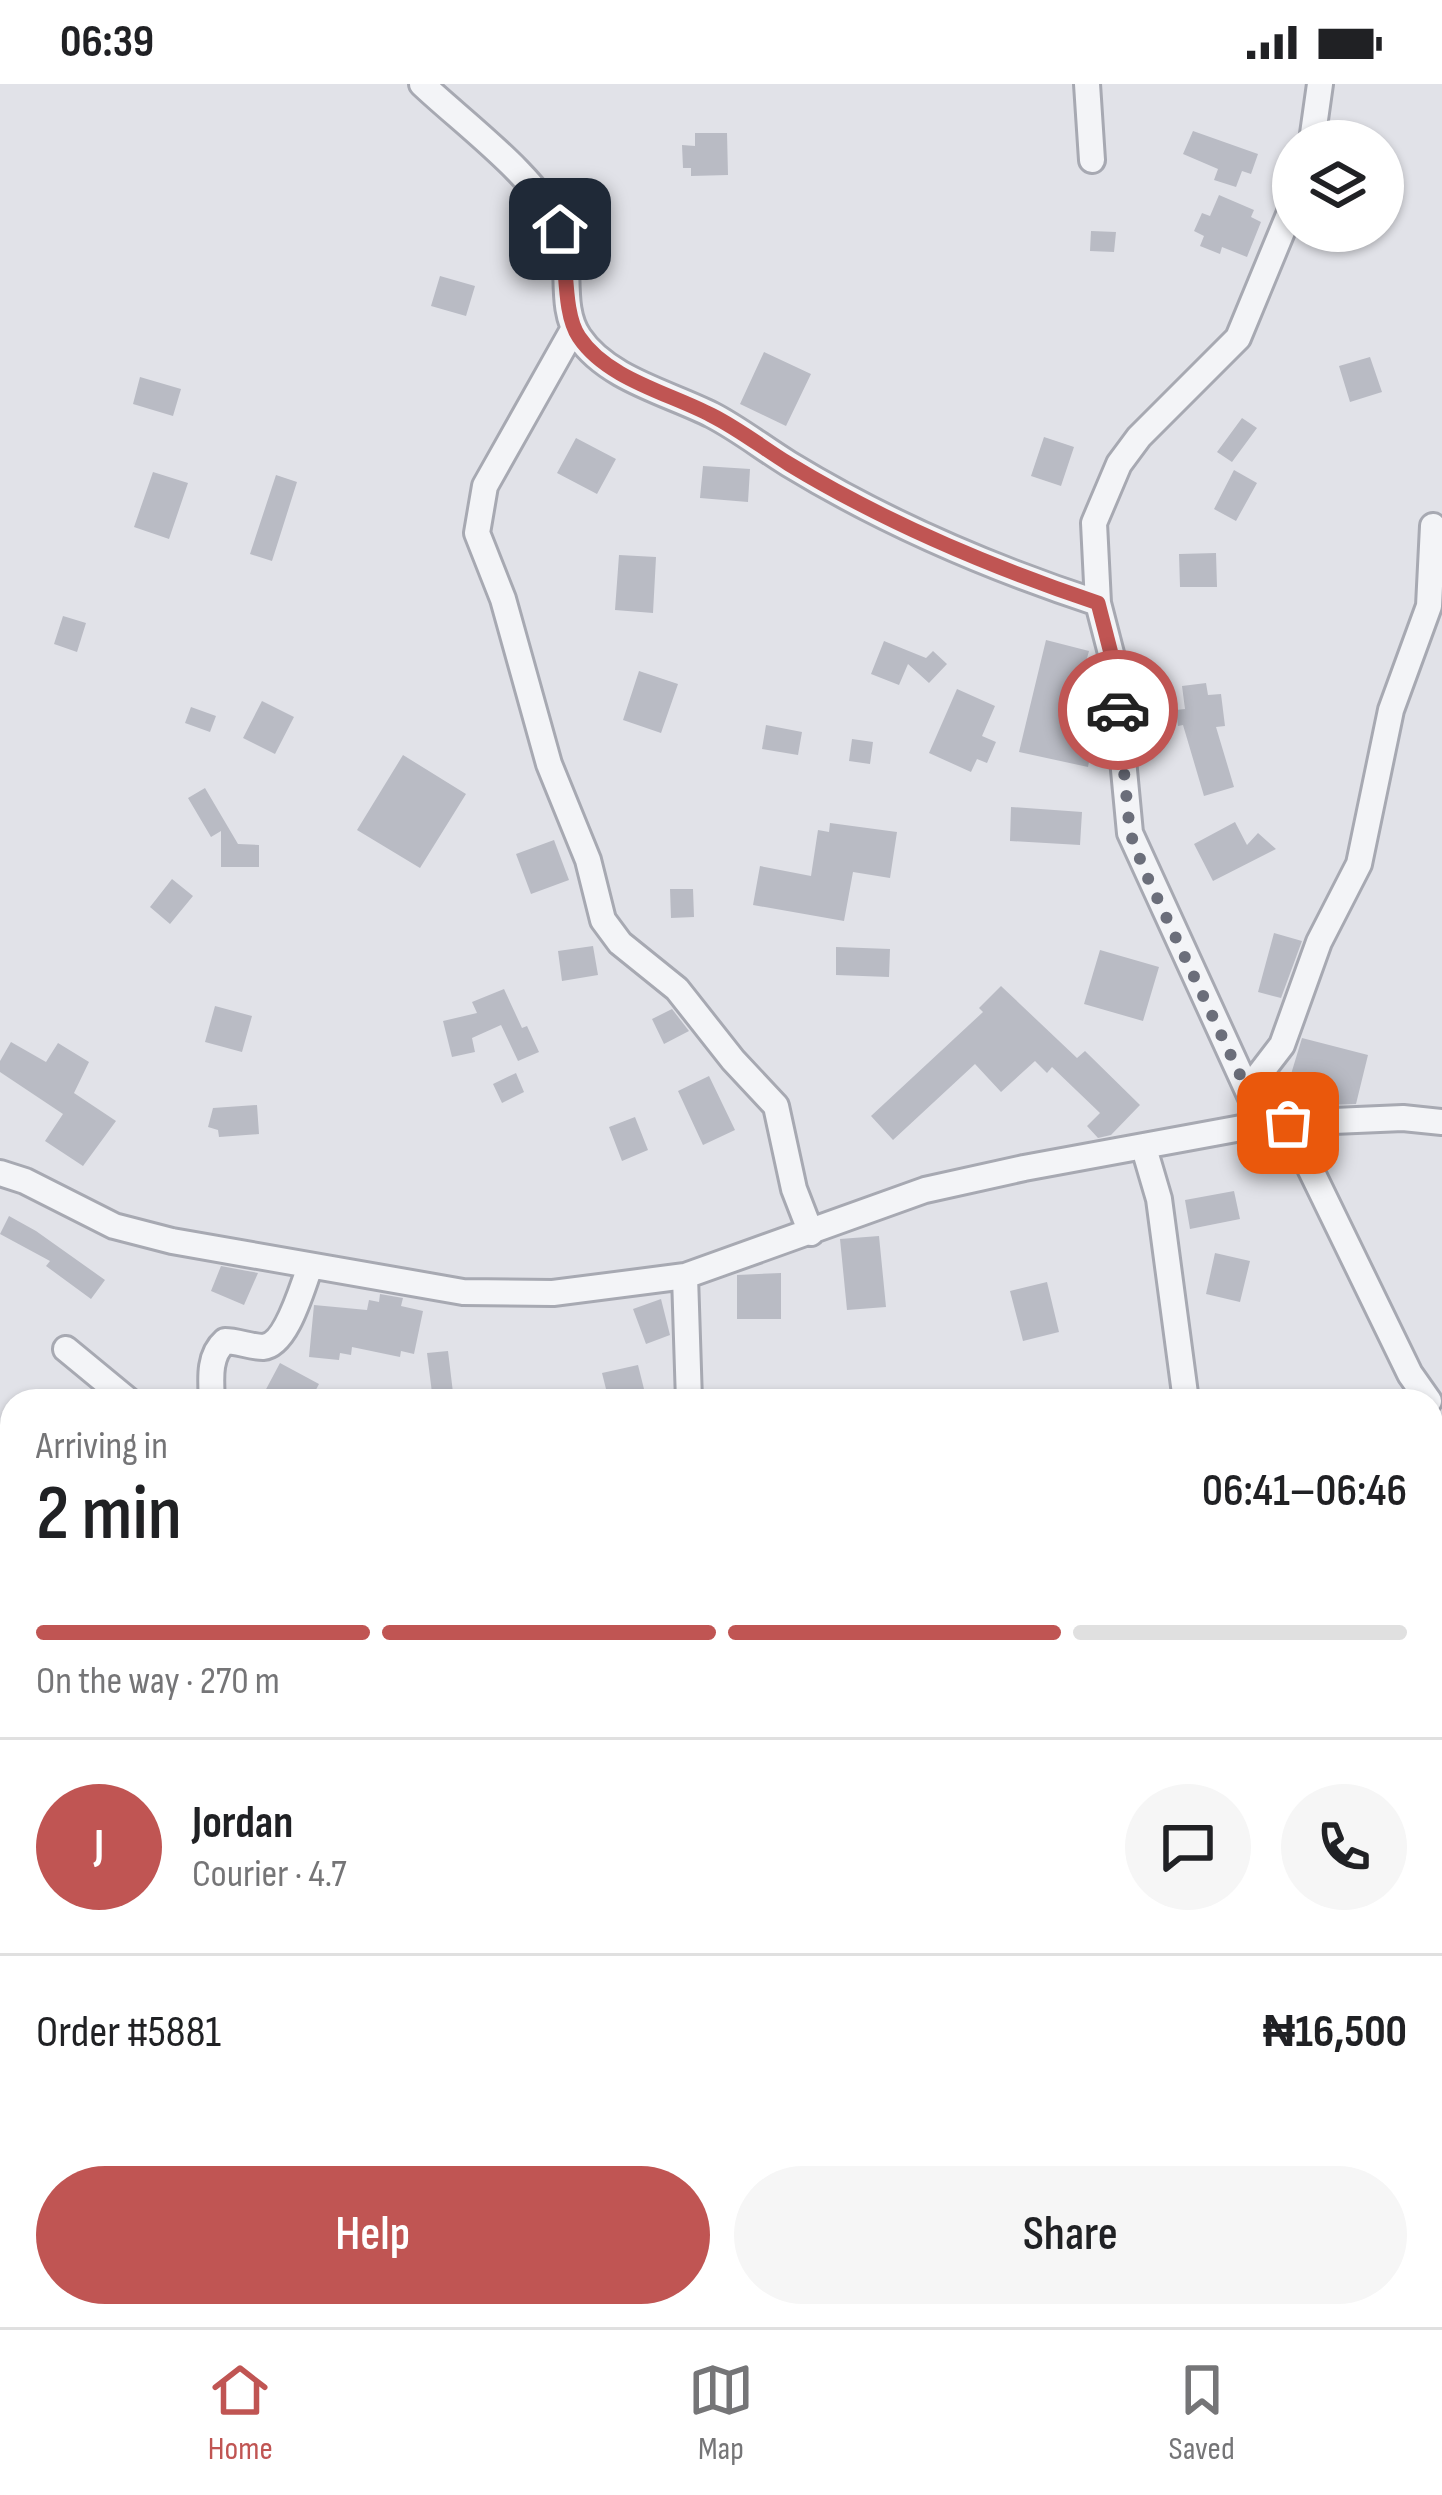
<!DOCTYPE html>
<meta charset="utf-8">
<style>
body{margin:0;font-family:"Sofia Sans Condensed",sans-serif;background:#f6f6f6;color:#202124;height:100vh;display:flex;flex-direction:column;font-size:45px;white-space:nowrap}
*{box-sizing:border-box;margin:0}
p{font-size:39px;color:#757577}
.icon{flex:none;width:66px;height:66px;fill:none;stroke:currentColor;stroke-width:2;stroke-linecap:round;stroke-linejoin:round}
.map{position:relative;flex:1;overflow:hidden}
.sheet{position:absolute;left:0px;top:1305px;width:1443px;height:939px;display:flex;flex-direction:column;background:#fff;border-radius:36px 36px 0 0;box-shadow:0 3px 9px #0004}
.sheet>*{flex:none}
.fabs{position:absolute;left:1272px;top:36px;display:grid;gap:24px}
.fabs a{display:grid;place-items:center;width:132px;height:132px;border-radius:50%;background:#fff;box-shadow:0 3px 9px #0004;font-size:60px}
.pin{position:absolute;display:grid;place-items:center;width:102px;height:102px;color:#fff;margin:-51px;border-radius:24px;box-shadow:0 6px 18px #0006}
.courier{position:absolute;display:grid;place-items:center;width:120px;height:120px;margin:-60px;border:9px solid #c05553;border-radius:50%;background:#fff;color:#222;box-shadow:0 3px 15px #0007}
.overview em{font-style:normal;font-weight:600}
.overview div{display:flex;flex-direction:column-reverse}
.overview{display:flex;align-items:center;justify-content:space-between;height:204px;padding:0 36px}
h1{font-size:78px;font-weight:600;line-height:90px}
.bar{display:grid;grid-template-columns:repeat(4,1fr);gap:18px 12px;align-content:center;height:144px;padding:0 36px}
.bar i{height:15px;border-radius:9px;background:#e0e0e0}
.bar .on{background:#c05553}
.bar p{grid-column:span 4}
.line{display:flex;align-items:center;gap:30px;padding:0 36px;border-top:3px solid #e0e0e0}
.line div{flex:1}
.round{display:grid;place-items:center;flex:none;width:126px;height:126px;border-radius:63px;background:#f6f6f6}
.action{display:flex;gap:24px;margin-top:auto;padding:24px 36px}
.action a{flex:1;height:138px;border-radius:72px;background:#c05553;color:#fff;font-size:48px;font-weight:600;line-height:138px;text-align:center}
.action a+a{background:#f6f6f6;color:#202124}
.status{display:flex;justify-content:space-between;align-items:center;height:84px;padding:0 60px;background:#fff;direction:ltr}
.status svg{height:33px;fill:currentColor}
.dock{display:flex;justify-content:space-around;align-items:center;height:168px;border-top:3px solid #e0e0e0;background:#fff;font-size:33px;color:#757577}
.dock a{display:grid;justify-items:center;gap:6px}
.dock .on{color:#c05553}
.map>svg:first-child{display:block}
.building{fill:#b9bbc4}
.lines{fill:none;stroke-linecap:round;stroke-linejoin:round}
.minor-casing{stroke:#a7a9b2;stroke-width:30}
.minor{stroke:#f3f4f7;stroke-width:24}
.done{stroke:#6b6e7a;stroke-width:12;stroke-dasharray:0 21.6}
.route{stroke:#c05553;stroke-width:15}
</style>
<div class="status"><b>06:39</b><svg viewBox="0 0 49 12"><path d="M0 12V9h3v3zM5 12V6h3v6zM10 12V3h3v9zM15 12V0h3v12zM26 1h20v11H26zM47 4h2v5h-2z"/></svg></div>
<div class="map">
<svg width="1442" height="2243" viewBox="0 0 1442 2243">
<rect width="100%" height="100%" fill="#e1e2e8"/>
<path class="building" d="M 1193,47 L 1258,70 L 1251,90 L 1242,87 L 1236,103 L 1214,96 L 1218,85 L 1183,70 Z
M 695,49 L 727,49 L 728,91 L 691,92 L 691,84 L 683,84 L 682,61 L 695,62 Z
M 1219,111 L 1254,126 L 1251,133 L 1261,138 L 1247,173 L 1222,163 L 1220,170 L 1200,162 L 1204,152 L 1194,147 L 1202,129 L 1210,132 Z
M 1091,147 L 1116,148 L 1114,168 L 1090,167 Z
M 440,192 L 475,202 L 466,232 L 431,222 Z
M 764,268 L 811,290 L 786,342 L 740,320 Z
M 1370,273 L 1382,308 L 1350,318 L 1339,282 Z
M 140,293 L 181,305 L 173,332 L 133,320 Z
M 1242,334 L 1257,344 L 1232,378 L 1217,368 Z
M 1044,353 L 1074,363 L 1061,402 L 1031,392 Z
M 576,354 L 616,375 L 597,410 L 557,389 Z
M 703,382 L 750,385 L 748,418 L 700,414 Z
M 1234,386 L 1257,399 L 1236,437 L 1214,425 Z
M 153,388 L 188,399 L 169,455 L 134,443 Z
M 276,391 L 297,398 L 272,477 L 250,470 Z
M 1216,469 L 1217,503 L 1180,503 L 1179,470 Z
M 619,471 L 656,473 L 653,529 L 615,526 Z
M 63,532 L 86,539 L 77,568 L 54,560 Z
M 1046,556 L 1089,567 L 1073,626 L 1102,633 L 1097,669 L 1091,668 L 1088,683 L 1019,668 Z
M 884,557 L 926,574 L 933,567 L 947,580 L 929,599 L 908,580 L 899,601 L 871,590 Z
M 639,587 L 678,600 L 661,649 L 623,636 Z
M 1206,599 L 1208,611 L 1221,610 L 1225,642 L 1216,643 L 1234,703 L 1204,712 L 1183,641 L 1178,642 L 1176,626 L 1185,625 L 1182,602 Z
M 957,605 L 995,622 L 982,652 L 996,658 L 987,679 L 977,675 L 971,688 L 929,669 Z
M 262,617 L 294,633 L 275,670 L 243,654 Z
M 191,623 L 216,632 L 210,648 L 185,639 Z
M 766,641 L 802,648 L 798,671 L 762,665 Z
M 852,655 L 873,658 L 870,680 L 849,677 Z
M 403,671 L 466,710 L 420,784 L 357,746 Z
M 205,704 L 238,760 L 259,761 L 259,783 L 221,783 L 221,747 L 211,753 L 188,714 Z
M 1011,723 L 1082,728 L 1080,761 L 1010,757 Z
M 1235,738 L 1247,761 L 1258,749 L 1276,765 L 1213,797 L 1194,760 Z
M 830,739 L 897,748 L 890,794 L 853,788 L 844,837 L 753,821 L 760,782 L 811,792 L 818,746 L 829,748 Z
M 554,756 L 569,796 L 531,810 L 516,770 Z
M 172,795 L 193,812 L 170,840 L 150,823 Z
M 670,805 L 693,805 L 694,833 L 671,834 Z
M 1274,849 L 1302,857 L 1281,914 L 1258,908 Z
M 593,862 L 598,891 L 562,897 L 558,867 Z
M 836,863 L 890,865 L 889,893 L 836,891 Z
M 1100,866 L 1159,883 L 1143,937 L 1084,920 Z
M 1001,902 L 1077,974 L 1085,967 L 1140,1021 L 1111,1051 L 1098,1054 L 1087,1042 L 1100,1029 L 1052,983 L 1047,989 L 1035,977 L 1001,1008 L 975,980 L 893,1056 L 871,1032 L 983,928 L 979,924 Z
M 504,905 L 522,944 L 527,942 L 539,968 L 518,977 L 501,941 L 472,954 L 475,968 L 452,973 L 443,937 L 477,929 L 472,918 Z
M 215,922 L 252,932 L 242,968 L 205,958 Z
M 672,925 L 689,947 L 664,960 L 652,935 Z
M 1302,954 L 1368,971 L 1356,1020 L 1325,1021 L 1285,1010 Z
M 11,958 L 46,978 L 58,959 L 89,978 L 74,1009 L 116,1037 L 83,1082 L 45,1057 L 63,1030 L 0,988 L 0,977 Z
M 516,989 L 524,1008 L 502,1019 L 493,1000 Z
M 709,992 L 735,1046 L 703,1061 L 678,1007 Z
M 257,1021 L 259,1050 L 219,1053 L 218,1046 L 208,1043 L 213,1024 Z
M 635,1033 L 648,1066 L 622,1077 L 609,1043 Z
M 1234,1107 L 1240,1135 L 1190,1145 L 1185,1116 Z
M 9,1132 L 36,1147 L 105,1196 L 91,1215 L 46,1182 L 50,1177 L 0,1150 Z
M 879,1152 L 886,1223 L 847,1226 L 840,1155 Z
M 1215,1169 L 1250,1177 L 1240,1218 L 1206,1210 Z
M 221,1182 L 258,1189 L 244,1221 L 211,1207 Z
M 781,1189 L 781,1235 L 737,1235 L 737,1191 Z
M 1047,1198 L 1059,1248 L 1023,1257 L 1010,1207 Z
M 380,1210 L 403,1214 L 401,1222 L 423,1227 L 414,1270 L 401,1267 L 400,1273 L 352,1263 L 351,1271 L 340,1269 L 339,1276 L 309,1273 L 314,1221 L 367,1226 L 369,1216 L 379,1218 Z
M 661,1215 L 670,1251 L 646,1260 L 633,1225 Z
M 448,1267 L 454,1317 L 433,1317 L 427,1269 Z
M 280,1279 L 319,1300 L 310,1317 L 279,1317 L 264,1309 Z
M 638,1281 L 647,1317 L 609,1317 L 602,1289 Z"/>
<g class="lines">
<g class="minor-casing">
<path id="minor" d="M 422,0 C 463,39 539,94 560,145 C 573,178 558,223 579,253 C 607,295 669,309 712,331 C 739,345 763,364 789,380 C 886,439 991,484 1098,519
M 1087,0 L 1092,76
M 1312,57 L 1320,0
M 574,244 L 485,402 L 477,449 L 503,515 L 549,680 L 588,776 L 603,836 L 620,859 L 677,905 L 733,976 L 776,1022 L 794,1105 L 811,1149
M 1249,1004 L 1282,961 L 1319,858 L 1359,780 L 1391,626 L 1429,522 L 1433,442
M 1288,1039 L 1410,1290 L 1429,1317
M 1263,1040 L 1130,749 L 1114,581 L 1098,519 L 1094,439 L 1119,380 L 1139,353 L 1238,254 L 1293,121
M 1144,1064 L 1159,1115 L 1186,1317
M 0,1089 L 25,1097 L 114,1142 L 172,1157 L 463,1208 L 553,1209 L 685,1192 L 925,1106 L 1024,1084 L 1263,1040 L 1403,1034 L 1442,1038
M 685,1192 L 689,1317
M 66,1265 L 129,1317
M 212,1317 C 211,1296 208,1272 225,1257 C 237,1257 251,1263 263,1263 C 287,1261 302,1203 310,1183
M 0,2149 L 12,2155
M 182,2232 L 199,2243
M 659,2232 L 659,2243"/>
</g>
<use href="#minor" class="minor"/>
</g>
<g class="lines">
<path class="done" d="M 1118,626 L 1130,749 L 1145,788 L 1263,1040 L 1288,1039"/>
<path class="route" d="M 560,145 C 568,175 562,228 579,253 C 607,295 669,309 711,331 C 739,345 763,364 789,380 C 886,439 991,483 1098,519 L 1114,581 L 1118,626"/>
</g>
</svg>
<div class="fabs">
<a><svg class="icon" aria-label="layers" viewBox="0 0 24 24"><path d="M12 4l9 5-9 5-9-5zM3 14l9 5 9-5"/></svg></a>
</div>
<div class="pin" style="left:1288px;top:1039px;background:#ea580c"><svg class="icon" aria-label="bag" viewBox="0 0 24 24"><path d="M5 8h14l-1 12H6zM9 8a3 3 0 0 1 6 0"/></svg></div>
<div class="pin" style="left:560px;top:145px;background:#1f2937"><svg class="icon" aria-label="home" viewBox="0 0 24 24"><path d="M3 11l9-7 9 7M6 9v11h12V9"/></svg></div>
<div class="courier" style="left:1118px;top:626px"><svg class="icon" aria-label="car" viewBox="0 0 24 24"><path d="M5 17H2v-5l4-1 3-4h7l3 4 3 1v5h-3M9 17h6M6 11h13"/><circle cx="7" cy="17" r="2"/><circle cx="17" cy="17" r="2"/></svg></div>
<section class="sheet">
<div class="overview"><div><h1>2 min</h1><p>Arriving in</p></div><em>06:41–06:46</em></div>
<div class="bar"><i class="on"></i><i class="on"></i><i class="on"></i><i></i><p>On the way · 270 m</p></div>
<div class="line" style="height:216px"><b class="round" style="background:#c05553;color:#fff">J</b><div><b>Jordan</b><p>Courier · 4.7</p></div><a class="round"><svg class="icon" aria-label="chat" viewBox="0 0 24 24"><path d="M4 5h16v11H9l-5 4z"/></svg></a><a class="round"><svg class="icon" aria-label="phone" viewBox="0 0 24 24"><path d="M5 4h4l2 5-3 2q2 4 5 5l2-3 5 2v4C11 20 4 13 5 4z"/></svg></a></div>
<div class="line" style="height:156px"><div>Order #5881</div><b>₦16,500</b></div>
<div class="action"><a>Help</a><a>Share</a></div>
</section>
</div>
<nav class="dock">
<a class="on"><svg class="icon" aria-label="home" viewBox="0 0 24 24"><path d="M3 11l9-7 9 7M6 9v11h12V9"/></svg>Home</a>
<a><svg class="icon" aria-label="map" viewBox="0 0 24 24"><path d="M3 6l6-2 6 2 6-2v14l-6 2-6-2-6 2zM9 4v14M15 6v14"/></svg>Map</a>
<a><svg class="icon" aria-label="saved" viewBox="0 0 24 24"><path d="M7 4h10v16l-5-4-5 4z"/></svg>Saved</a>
</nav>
